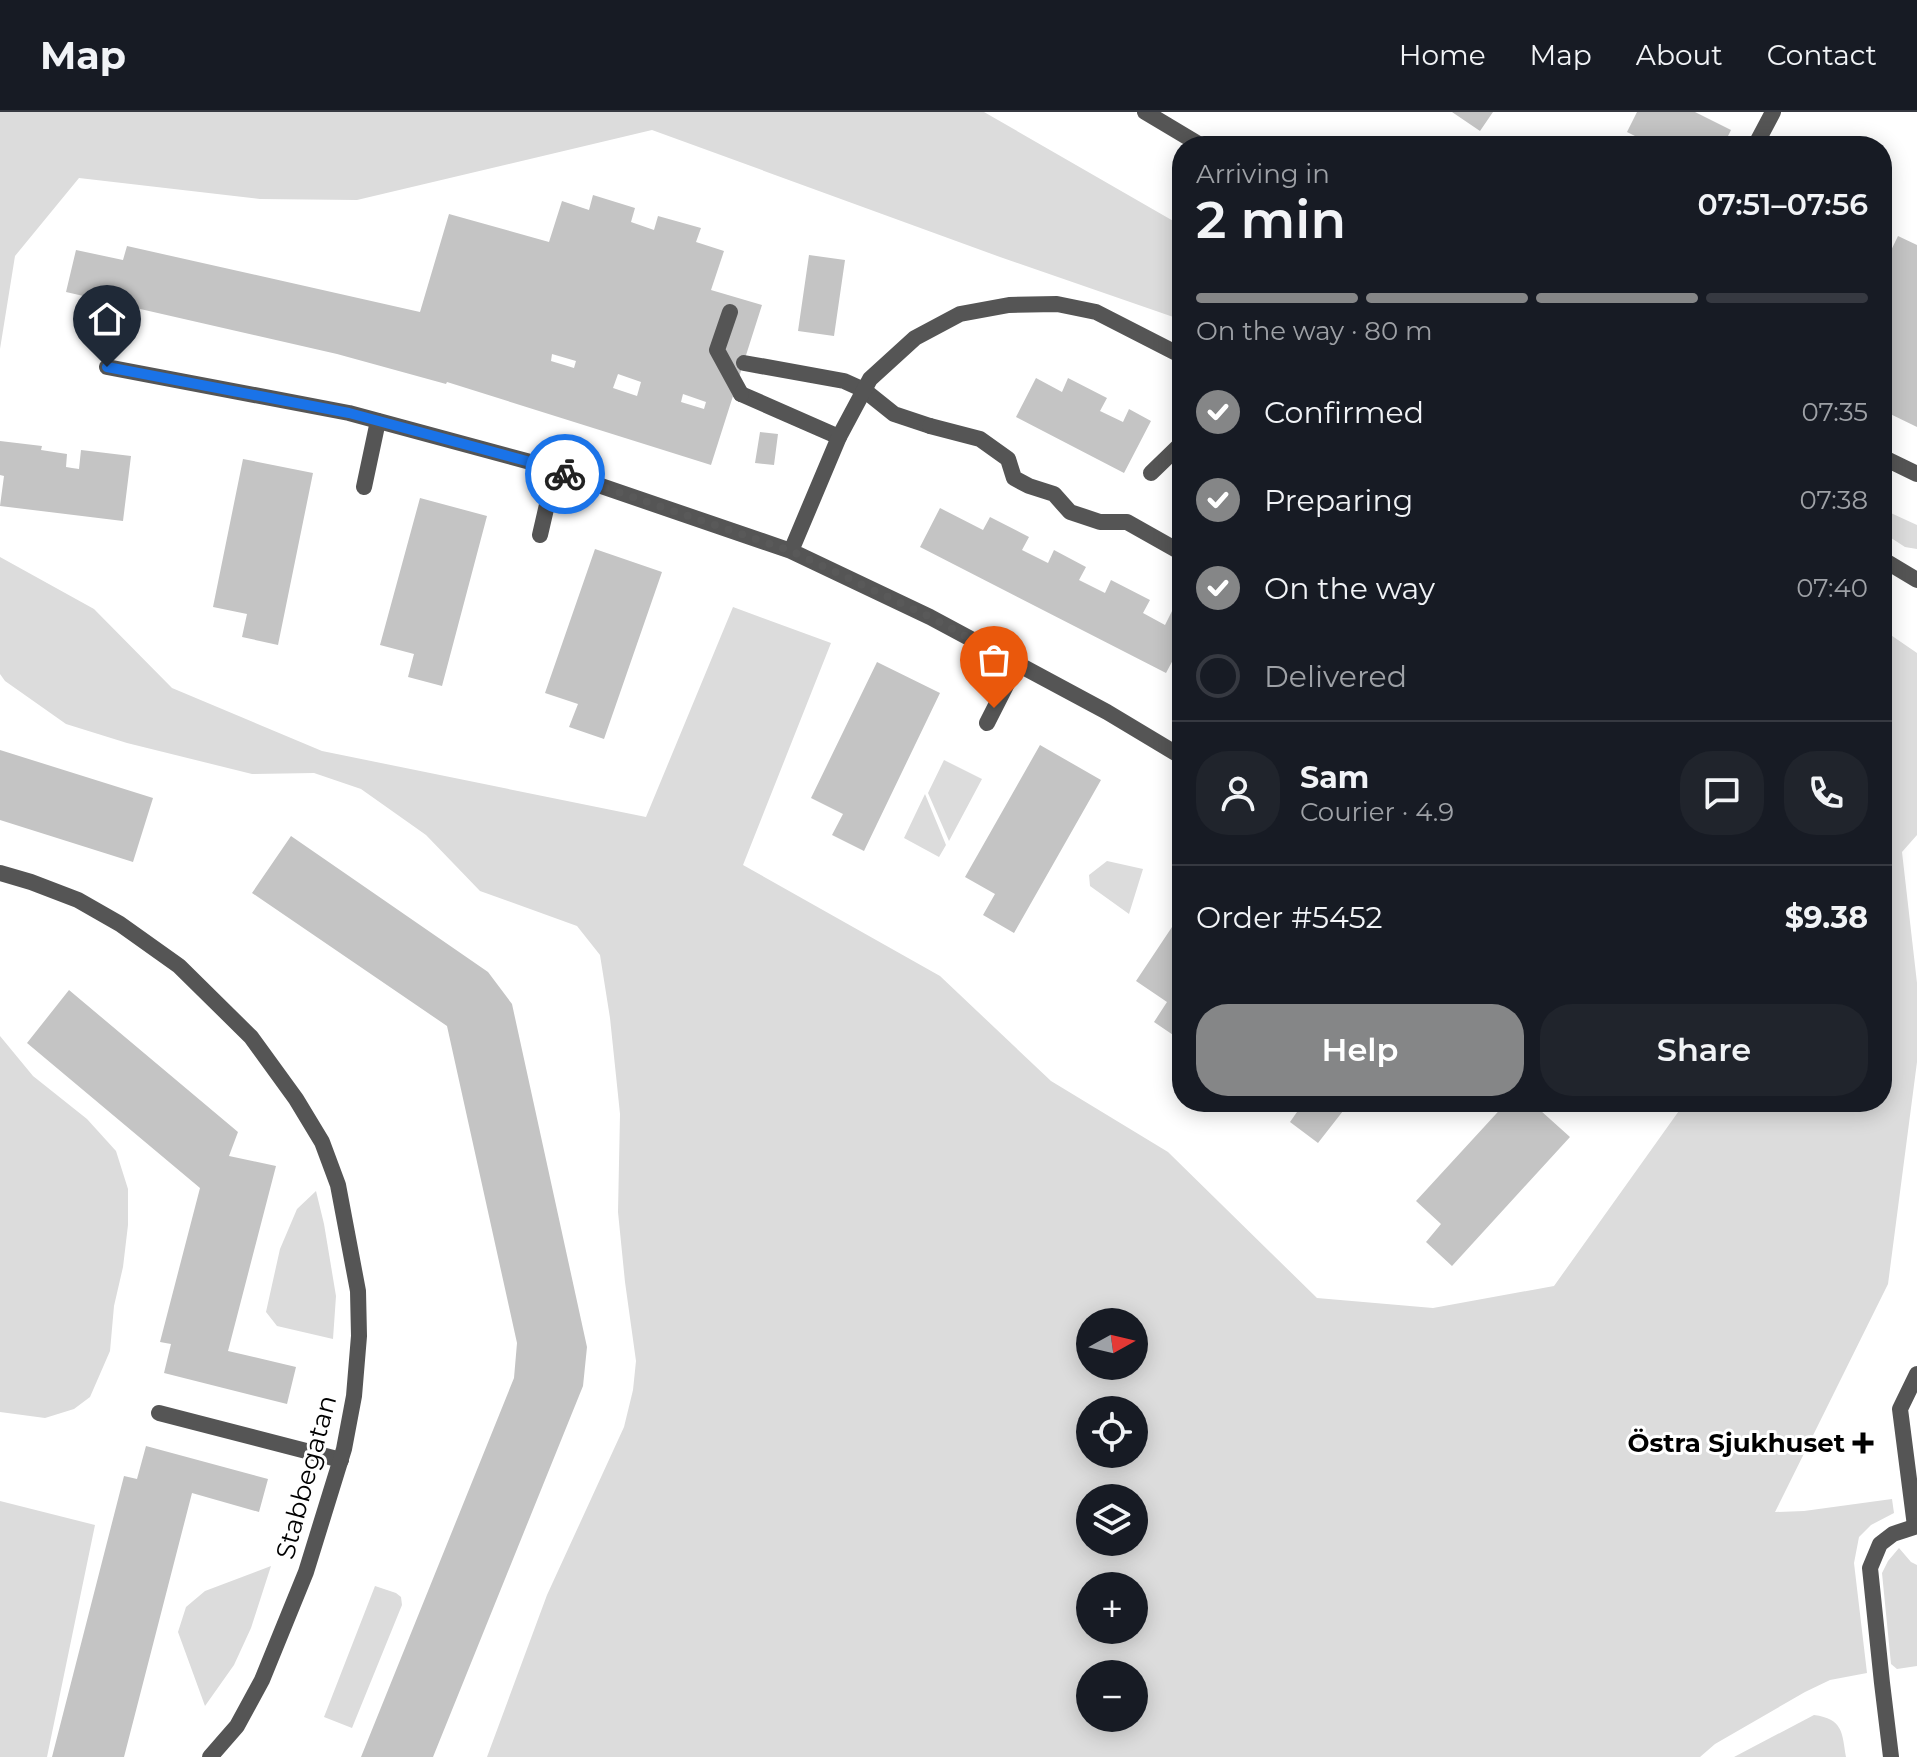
<!DOCTYPE html>
<meta charset="utf-8">
<style>
body{margin:0;font-family:Montserrat,sans-serif;background:#20242c;color:#f1f3f6;height:100vh;display:flex;flex-direction:column;font-size:30px;white-space:nowrap}
*{box-sizing:border-box;margin:0}
p{font-size:26px;color:#9ea1a6}
.icon{flex:none;width:44px;height:44px;fill:none;stroke:currentColor;stroke-width:2;stroke-linecap:round;stroke-linejoin:round}
.map{position:relative;flex:1;overflow:hidden}
.sheet{position:absolute;left:1172px;top:24px;width:720px;height:976px;display:flex;flex-direction:column;background:#171b24;border-radius:32px;box-shadow:0 4px 20px #0003}
.sheet>*{flex:none}
.needle{width:52px;rotate:82deg}
.buttons{position:absolute;left:1076px;top:1196px;display:grid;gap:16px}
.buttons a{display:grid;place-items:center;width:72px;height:72px;border-radius:50%;background:#171b24;box-shadow:0 4px 20px #0003;font-size:40px}
.pin{position:absolute;display:grid;place-items:center;width:68px;height:68px;color:#fff;margin:-82px -34px;border-radius:50% 50% 50% 0;rotate:-45deg;box-shadow:0 0 8px #0007}
.pin .icon{rotate:45deg}
.courier{position:absolute;display:grid;place-items:center;width:80px;height:80px;margin:-40px;border:6px solid #1a73e8;border-radius:50%;background:#fff;color:#222;box-shadow:0 2px 10px #0007}
.head em{font-style:normal;font-weight:600}
.head div{display:flex;flex-direction:column-reverse}
.head{display:flex;align-items:center;justify-content:space-between;height:136px;padding:0 24px}
h1{font-size:52px;font-weight:600;line-height:60px}
.bar{display:grid;grid-template-columns:repeat(4,1fr);gap:12px 8px;align-content:center;height:96px;padding:0 24px}
.bar i{height:10px;border-radius:6px;background:#363941}
.bar .current{background:#858687}
.bar p{grid-column:span 4}
.line{display:flex;align-items:center;gap:20px;padding:0 24px;border-top:2px solid #363941}
.line div{flex:1}
.round{display:grid;place-items:center;flex:none;width:84px;height:84px;border-radius:32px;background:#20242c}
ol{padding:0 24px;list-style:none}
li{display:flex;align-items:center;gap:24px;height:88px}
li p{margin-inline-start:auto}
li .icon{padding:8px;border-radius:50%;background:#858687;color:#fff;stroke-width:4}
li:last-child{color:#9ea1a6}
li i{width:44px;height:44px;border:4px solid #363941;border-radius:50%}
.button{display:flex;gap:16px;margin-top:auto;padding:16px 24px}
.button a{flex:1;height:92px;border-radius:32px;background:#858687;color:#fff;font-size:32px;font-weight:600;line-height:92px;text-align:center}
.button a+a{background:#20242c;color:#f1f3f6}
header{display:flex;align-items:center;gap:48px;box-sizing:border-box;height:112px;padding:0 40px;background:#171b24;border-bottom:2px solid #363941}
header strong{font-size:38px}
nav{display:flex;gap:44px;margin-inline-start:auto;font-size:28px}
.map>svg:first-child{display:block}
.green{fill:#dcdcdc;fill-rule:evenodd}
.building{fill:#c4c4c4;fill-rule:evenodd}
.lines{fill:none;stroke-linecap:round;stroke-linejoin:round}
.service{stroke:#555;stroke-width:16}
.pedestrian{stroke:#555;stroke-width:16}
.minor{stroke:#555;stroke-width:16}
.done{stroke:#595959;stroke-width:8;stroke-dasharray:0 14.4}
.route{stroke:#1a73e8;stroke-width:10}
.poi-dot{fill:#000;stroke:#fff;stroke-width:3}
.labels{text-anchor:middle;dominant-baseline:central;stroke-width:6;stroke-linejoin:round;paint-order:stroke}
.poi-label{font-size:26px;font-weight:bold;fill:#000;stroke:#fff;text-anchor:end}
.street-label{font-size:26px;fill:#000;stroke:#fff}
</style>
<header>
<strong>Map</strong>
<nav><a>Home</a><a>Map</a><a>About</a><a>Contact</a></nav>
</header>
<div class="map">
<svg width="1917" height="1645" viewBox="0 0 1917 1645">
<rect width="100%" height="100%" fill="#fff"/>
<path class="green" d="M 0,0 L 984,0 L 1182,114 L 1182,208 L 1000,145 L 652,18 L 357,88 L 260,87 L 79,66 L 15,144 L 0,237 Z
M 1882,397 L 1917,413 L 1917,437 L 1905,435 L 1882,420 Z
M 0,445 L 94,497 L 172,576 L 322,639 L 646,705 L 733,495 L 831,531 L 743,753 L 940,864 L 1051,969 L 1168,1040 L 1317,1186 L 1433,1196 L 1554,1174 L 1681,996 L 1691,990 L 1882,990 L 1882,517 L 1917,541 L 1917,723 L 1902,740 L 1917,871 L 1917,950 L 1888,1172 L 1775,1400 L 1804,1399 L 1892,1387 L 1894,1401 L 1871,1413 L 1859,1425 L 1854,1451 L 1867,1561 L 1830,1568 L 1805,1580 L 1715,1632 L 1700,1645 L 487,1645 L 547,1483 L 624,1315 L 633,1278 L 636,1249 L 625,1170 L 618,1100 L 620,1002 L 610,906 L 600,843 L 577,814 L 480,779 L 426,723 L 361,677 L 314,661 L 252,662 L 127,631 L 66,612 L 5,569 L 0,562 ZM 1090,1210 L 1134,1210 L 1134,1254 L 1090,1254 ZM 1090,1298 L 1134,1298 L 1134,1342 L 1090,1342 ZM 1090,1386 L 1134,1386 L 1134,1430 L 1090,1430 ZM 1090,1474 L 1134,1474 L 1134,1518 L 1090,1518 ZM 1090,1562 L 1134,1562 L 1134,1606 L 1090,1606 Z
M 944,648 L 982,667 L 949,729 L 928,681 Z
M 925,682 L 946,733 L 939,745 L 904,726 Z
M 1107,749 L 1143,757 L 1129,802 L 1090,774 L 1089,763 Z
M 0,924 L 33,964 L 87,1007 L 116,1039 L 128,1077 L 128,1113 L 123,1155 L 114,1194 L 110,1239 L 90,1285 L 74,1297 L 45,1306 L 0,1300 Z
M 316,1079 L 324,1112 L 336,1184 L 333,1227 L 277,1214 L 266,1200 L 280,1137 L 297,1097 Z
M 0,1389 L 95,1413 L 47,1645 L 0,1645 Z
M 1899,1436 L 1911,1450 L 1917,1453 L 1917,1554 L 1897,1557 L 1891,1552 L 1882,1461 L 1888,1449 Z
M 271,1454 L 251,1516 L 234,1553 L 205,1594 L 178,1520 L 186,1495 L 205,1479 Z
M 375,1474 L 396,1481 L 401,1485 L 402,1493 L 352,1616 L 324,1605 Z
M 1814,1603 C 1843,1607 1842,1620 1846,1645 L 1734,1645 Z"/>
<path class="building" d="M 1452,0 L 1493,0 L 1480,19 Z
M 1637,0 L 1695,0 L 1731,18 L 1723,34 L 1655,34 L 1627,20 Z
M 593,83 L 635,96 L 631,110 L 654,118 L 658,104 L 701,116 L 696,130 L 724,139 L 711,178 L 762,193 L 711,353 L 447,270 L 446,272 L 337,242 L 66,180 L 76,138 L 123,148 L 127,134 L 420,200 L 449,102 L 549,130 L 562,89 L 589,98 ZM 552,242 L 576,249 L 574,256 L 551,249 ZM 618,262 L 641,270 L 637,284 L 613,276 ZM 683,282 L 706,290 L 704,297 L 681,290 Z
M 1898,124 L 1917,133 L 1917,315 L 1882,298 L 1882,157 Z
M 809,143 L 845,148 L 834,224 L 798,219 Z
M 1036,266 L 1062,280 L 1068,266 L 1107,286 L 1100,299 L 1123,310 L 1129,297 L 1151,309 L 1124,361 L 1016,305 Z
M 760,320 L 778,322 L 774,353 L 755,351 Z
M 0,329 L 42,334 L 41,338 L 67,342 L 66,355 L 72,356 L 79,357 L 81,338 L 131,344 L 123,409 L 0,394 L 4,364 L 0,363 Z
M 243,347 L 313,361 L 278,533 L 242,525 L 247,502 L 213,495 Z
M 420,386 L 487,404 L 442,574 L 408,565 L 414,542 L 380,533 Z
M 1182,389 L 1182,414 L 1172,409 Z
M 940,396 L 983,418 L 990,405 L 1029,425 L 1022,438 L 1048,451 L 1054,438 L 1086,455 L 1079,468 L 1105,481 L 1111,468 L 1150,488 L 1143,501 L 1165,513 L 1172,499 L 1182,505 L 1182,531 L 1166,561 L 920,435 Z
M 595,437 L 662,460 L 604,627 L 569,615 L 578,592 L 545,581 Z
M 877,550 L 940,581 L 864,739 L 832,723 L 843,702 L 811,686 Z
M 1040,633 L 1101,668 L 1014,821 L 983,803 L 995,782 L 965,765 Z
M 0,638 L 153,686 L 133,750 L 0,708 Z
M 291,724 L 488,860 L 512,892 L 587,1235 L 583,1274 L 433,1645 L 361,1645 L 514,1266 L 517,1231 L 447,914 L 252,781 Z
M 1182,800 L 1182,929 L 1154,910 L 1167,890 L 1136,869 Z
M 69,878 L 238,1020 L 229,1044 L 276,1054 L 228,1239 L 296,1255 L 287,1292 L 164,1261 L 171,1232 L 160,1230 L 200,1076 L 27,931 Z
M 1304,990 L 1350,990 L 1318,1031 L 1290,1010 Z
M 1507,990 L 1531,990 L 1570,1025 L 1452,1154 L 1426,1130 L 1441,1112 L 1416,1089 Z
M 146,1334 L 268,1367 L 259,1400 L 192,1381 L 124,1645 L 52,1645 L 124,1364 L 137,1367 Z"/>
<g class="lines">
<path class="service" d="M 744,251 L 844,269 L 864,278 L 894,302 L 930,314
M 741,282 L 839,325
M 1882,345 L 1917,362
M 1151,361 L 1182,331
M 364,375 L 378,309
M 540,423 L 555,358
M 987,611 L 1017,552
M 159,1301 L 341,1348
M 1915,1414 L 1900,1297 L 1917,1262"/>
<path class="pedestrian" d="M 730,200 L 717,238 L 741,282
M 930,314 L 980,327 L 1008,347 L 1014,366 L 1029,374 L 1054,382 L 1070,400 L 1100,410 L 1127,410 L 1182,441"/>
<path class="minor" d="M 1145,0 L 1202,34
M 1755,34 L 1773,0
M 107,255 L 349,301 L 534,351 L 791,439 L 930,505 L 1107,600 L 1182,645
M 791,439 L 839,325 L 870,267 L 915,226 L 960,202 L 1009,193 L 1057,192 L 1096,200 L 1182,244
M 1882,447 L 1917,468
M 0,761 L 31,770 L 78,788 L 120,812 L 179,854 L 251,925 L 296,987 L 322,1030 L 338,1073 L 358,1179 L 359,1224 L 354,1284 L 344,1337 L 306,1460 L 262,1568 L 237,1614 L 210,1645
M 1891,1645 L 1882,1571 L 1870,1456 L 1880,1432 L 1893,1422 L 1917,1414"/>
</g>
<g class="lines">
<path class="done" d="M 565,362 L 791,439 L 930,505 L 1017,552 L 994,596"/>
<path class="route" d="M 107,255 L 349,301 L 534,351 L 565,362"/>
</g>
<path class="poi-dot" d="M1859 1319h8v8h8v8h-8v8h-8v-8h-8v-8h8z"/>
<g class="labels">
<g class="poi-label">
<text x="1845" y="1331">Östra Sjukhuset</text>
</g>
<g class="street-label">
<text transform="translate(306 1365) rotate(-75)">Stabbegatan</text>
</g>
</g>
</svg>
<div class="buttons">
<a><svg class="needle" viewBox="-14 -14 28 28"><path d="M0-13l5 13h-10z" fill="#e53935"/><path d="M0 13l5-13h-10z" fill="#9ea1a6"/></svg></a>
<a><svg class="icon" aria-label="locate" viewBox="0 0 24 24"><circle cx="12" cy="12" r="6"/><path d="M12 2v4M12 18v4M2 12h4M18 12h4"/></svg></a>
<a><svg class="icon" aria-label="layers" viewBox="0 0 24 24"><path d="M12 4l9 5-9 5-9-5zM3 14l9 5 9-5"/></svg></a>
<a>+</a>
<a>−</a>
</div>
<div class="pin" style="left:994px;top:596px;background:#ea580c"><svg class="icon" aria-label="bag" viewBox="0 0 24 24"><path d="M5 8h14l-1 12H6zM9 8a3 3 0 0 1 6 0"/></svg></div>
<div class="pin" style="left:107px;top:255px;background:#1f2937"><svg class="icon" aria-label="home" viewBox="0 0 24 24"><path d="M3 11l9-7 9 7M6 9v11h12V9"/></svg></div>
<div class="courier" style="left:565px;top:362px"><svg class="icon" aria-label="bike" viewBox="0 0 24 24"><circle cx="6" cy="16" r="4"/><circle cx="18" cy="16" r="4"/><path d="M6 16l4-8h5l3 8M10 8l3 8H6M13 5h3"/></svg></div>
<section class="sheet">
<div class="head"><div><h1>2 min</h1><p>Arriving in</p></div><em>07:51–07:56</em></div>
<div class="bar"><i class="current"></i><i class="current"></i><i class="current"></i><i></i><p>On the way · 80 m</p></div>
<ol>
<li><svg class="icon" aria-label="check" viewBox="0 0 24 24"><path d="M5 12l5 5 9-10"/></svg>Confirmed<p>07:35</p></li>
<li><svg class="icon" aria-label="check" viewBox="0 0 24 24"><path d="M5 12l5 5 9-10"/></svg>Preparing<p>07:38</p></li>
<li><svg class="icon" aria-label="check" viewBox="0 0 24 24"><path d="M5 12l5 5 9-10"/></svg>On the way<p>07:40</p></li>
<li><i></i>Delivered</li>
</ol>
<div class="line" style="height:144px"><a class="round"><svg class="icon" aria-label="person" viewBox="0 0 24 24"><circle cx="12" cy="8" r="4"/><path d="M4 21q1-7 8-7t8 7"/></svg></a><div><b>Sam</b><p>Courier · 4.9</p></div><a class="round"><svg class="icon" aria-label="chat" viewBox="0 0 24 24"><path d="M4 5h16v11H9l-5 4z"/></svg></a><a class="round"><svg class="icon" aria-label="phone" viewBox="0 0 24 24"><path d="M5 4h4l2 5-3 2q2 4 5 5l2-3 5 2v4C11 20 4 13 5 4z"/></svg></a></div>
<div class="line" style="height:104px"><div>Order #5452</div><b>$9.38</b></div>
<div class="button"><a>Help</a><a>Share</a></div>
</section>
</div>
